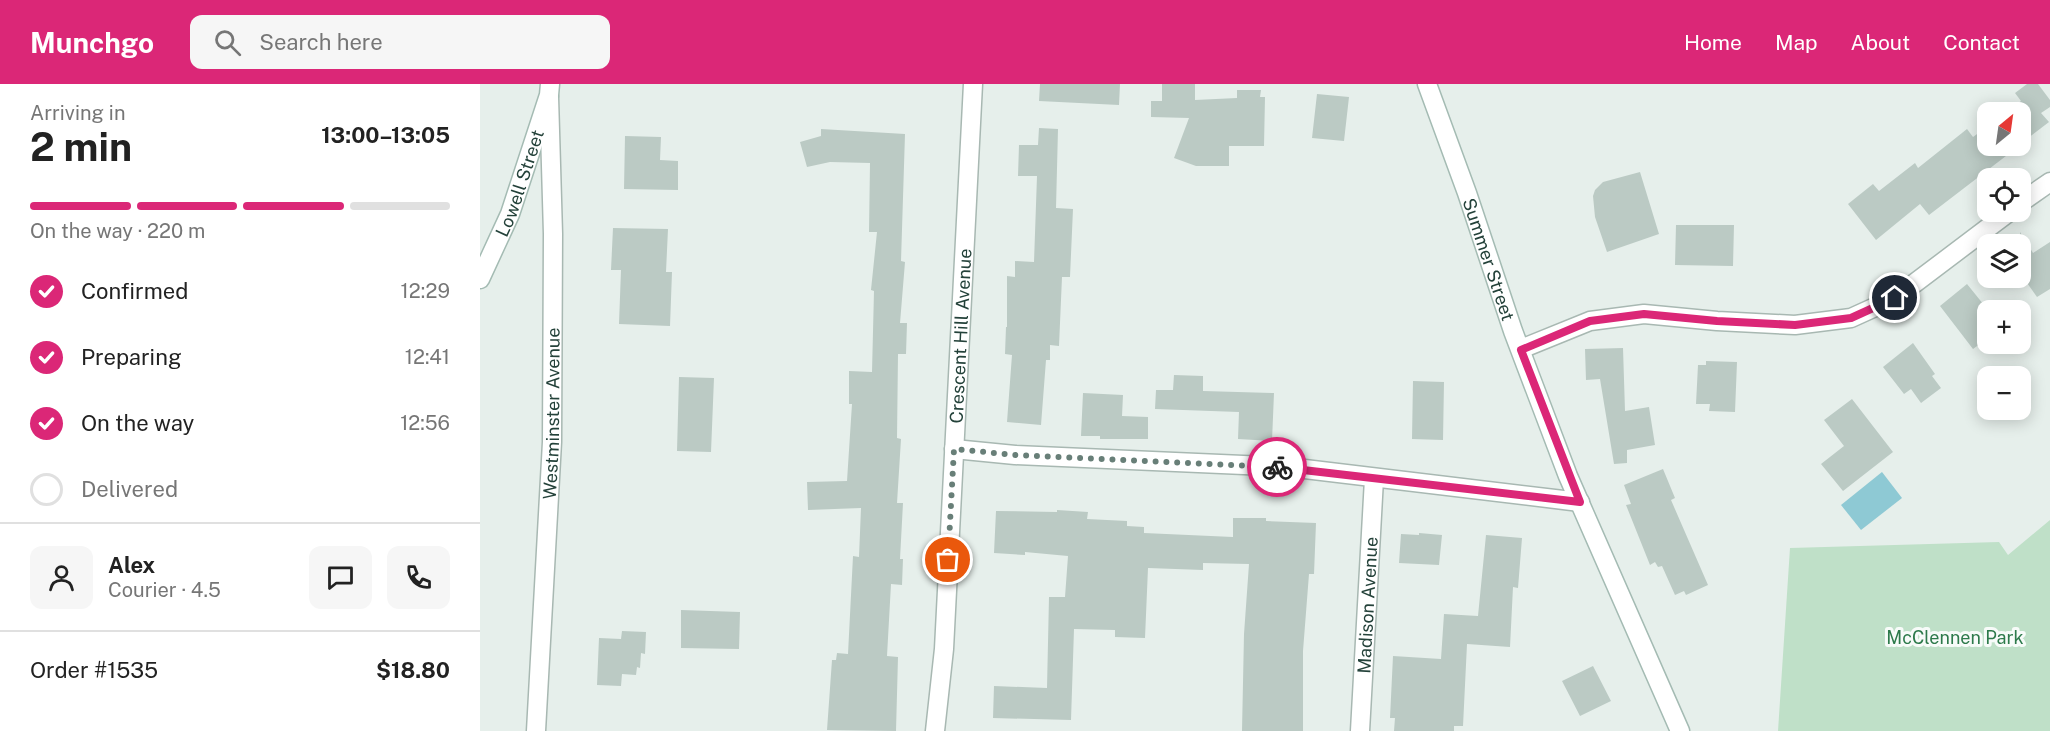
<!DOCTYPE html>
<meta charset="utf-8">
<style>
body{margin:0;font-family:"Public Sans",sans-serif;background:#f6f6f6;color:#222;height:100vh;display:flex;flex-direction:column;font-size:22px;white-space:nowrap}
*{box-sizing:border-box;margin:0}
p{font-size:20px;color:#767676}
.icon{flex:none;width:33px;height:33px;fill:none;stroke:currentColor;stroke-width:2;stroke-linecap:round;stroke-linejoin:round}
.map{position:relative;flex:1;overflow:hidden}
.drawer{display:flex;flex-direction:column;background:#fff;width:480px}
.drawer>*{flex:none}
.needle{width:39px;rotate:29deg}
.fabs{position:absolute;left:1497px;top:18px;display:grid;gap:12px}
.fabs a{display:grid;place-items:center;width:54px;height:54px;border-radius:12px;background:#fff;box-shadow:0 3px 15px #0003;font-size:30px}
.pin{position:absolute;display:grid;place-items:center;width:51px;height:51px;color:#fff;margin:-26px;border:3px solid #fff;border-radius:50%;box-shadow:0 2px 6px #0007}
.courier{position:absolute;display:grid;place-items:center;width:60px;height:60px;margin:-30px;border:4px solid #db2777;border-radius:50%;background:#fff;color:#222;box-shadow:0 2px 8px #0007}
.head em{font-style:normal;font-weight:700}
.head div{display:flex;flex-direction:column-reverse}
.head{display:flex;align-items:center;justify-content:space-between;height:102px;padding:0 30px}
h1{font-size:39px;font-weight:700;line-height:45px}
.bar{display:grid;grid-template-columns:repeat(4,1fr);gap:9px 6px;align-content:center;height:72px;padding:0 30px}
.bar i{height:8px;border-radius:4px;background:#e0e0e0}
.bar .current{background:#db2777}
.bar p{grid-column:span 4}
.line{display:flex;align-items:center;gap:15px;padding:0 30px;border-top:2px solid #e0e0e0}
.line div{flex:1}
.round{display:grid;place-items:center;flex:none;width:63px;height:63px;border-radius:12px;background:#f6f6f6}
ol{padding:0 30px;list-style:none}
li{display:flex;align-items:center;gap:18px;height:66px}
li p{margin-inline-start:auto}
li .icon{padding:6px;border-radius:50%;background:#db2777;color:#fff;stroke-width:4}
li:last-child{color:#767676}
li i{width:33px;height:33px;border:3px solid #e0e0e0;border-radius:50%}
header{display:flex;align-items:center;gap:36px;box-sizing:border-box;height:84px;padding:0 30px;background:#db2777;color:#fff}
header strong{font-size:28px}
nav{display:flex;gap:33px;margin-inline-start:auto;font-size:21px}
.search{width:420px;height:54px;background:#f6f6f6;display:flex;align-items:center;gap:15px;box-sizing:border-box;padding:0 21px;border-radius:12px;color:#767676;font-size:22px}
main{display:flex;flex:1;min-height:0}
.map>svg:first-child{display:block}
.green{fill:#bfe0c8}
.water{fill:#8ec9d4}
.building{fill:#bbcac4}
.lines{fill:none;stroke-linecap:round;stroke-linejoin:round}
.minor-casing{stroke:#a8b8b2;stroke-width:21}
.secondary-casing{stroke:#a4bbb3;stroke-width:21}
.minor{stroke:#fff;stroke-width:18}
.secondary{stroke:#fff;stroke-width:18}
.done{stroke:#687f78;stroke-width:6;stroke-dasharray:0 10.8}
.route{stroke:#db2777;stroke-width:8}
.labels{text-anchor:middle;dominant-baseline:central;stroke-width:6;stroke-linejoin:round;paint-order:stroke}
.street-label{font-size:18px;fill:#24423a;stroke:#f7fbf9}
.park-label{font-size:18px;fill:#2d7a4b;stroke:#f7fbf9}
</style>
<header>
<strong>Munchgo</strong>
<div class="search"><svg class="icon" aria-label="search" viewBox="0 0 24 24"><circle cx="10" cy="10" r="6"/><path d="M15 15l6 6"/></svg>Search here</div>
<nav><a>Home</a><a>Map</a><a>About</a><a>Contact</a></nav>
</header>
<main>
<section class="drawer">
<div class="head"><div><h1>2 min</h1><p>Arriving in</p></div><em>13:00–13:05</em></div>
<div class="bar"><i class="current"></i><i class="current"></i><i class="current"></i><i></i><p>On the way · 220 m</p></div>
<ol>
<li><svg class="icon" aria-label="check" viewBox="0 0 24 24"><path d="M5 12l5 5 9-10"/></svg>Confirmed<p>12:29</p></li>
<li><svg class="icon" aria-label="check" viewBox="0 0 24 24"><path d="M5 12l5 5 9-10"/></svg>Preparing<p>12:41</p></li>
<li><svg class="icon" aria-label="check" viewBox="0 0 24 24"><path d="M5 12l5 5 9-10"/></svg>On the way<p>12:56</p></li>
<li><i></i>Delivered</li>
</ol>
<div class="line" style="height:108px"><a class="round"><svg class="icon" aria-label="person" viewBox="0 0 24 24"><circle cx="12" cy="8" r="4"/><path d="M4 21q1-7 8-7t8 7"/></svg></a><div><b>Alex</b><p>Courier · 4.5</p></div><a class="round"><svg class="icon" aria-label="chat" viewBox="0 0 24 24"><path d="M4 5h16v11H9l-5 4z"/></svg></a><a class="round"><svg class="icon" aria-label="phone" viewBox="0 0 24 24"><path d="M5 4h4l2 5-3 2q2 4 5 5l2-3 5 2v4C11 20 4 13 5 4z"/></svg></a></div>
<div class="line" style="height:78px"><div>Order #1535</div><b>$18.80</b></div>
</section>
<div class="map">
<svg width="1570" height="647" viewBox="0 0 1570 647">
<rect width="100%" height="100%" fill="#e6efeb"/>
<path class="green" d="M 1570,436 L 1570,647 L 1298,647 L 1310,464 L 1519,458 L 1528,471 Z"/>
<path class="water" d="M 1402,388 L 1422,414 L 1381,446 L 1361,421 Z"/>
<path class="building" d="M 560,0 L 640,0 L 639,21 L 559,17 Z
M 682,0 L 715,0 L 715,16 L 757,14 L 757,6 L 781,6 L 780,13 L 785,13 L 784,62 L 749,62 L 749,82 L 716,82 L 694,74 L 709,34 L 671,33 L 671,17 L 682,17 Z
M 1547,0 L 1558,0 L 1570,16 L 1570,23 L 1561,29 L 1569,38 L 1540,60 L 1540,28 L 1526,28 L 1541,17 L 1535,9 Z
M 837,10 L 869,13 L 864,57 L 832,54 Z
M 1508,42 L 1508,62 L 1539,62 L 1449,131 L 1440,120 L 1396,156 L 1368,120 L 1393,100 L 1399,107 L 1435,79 L 1438,84 L 1487,45 L 1493,53 Z
M 559,44 L 578,45 L 576,124 L 593,125 L 590,193 L 582,193 L 579,262 L 570,261 L 570,276 L 566,276 L 561,341 L 527,338 L 532,271 L 525,270 L 526,243 L 527,243 L 527,192 L 535,193 L 535,177 L 554,178 L 557,92 L 538,92 L 539,61 L 558,61 Z
M 341,45 L 425,50 L 421,177 L 425,178 L 420,239 L 427,239 L 426,270 L 418,270 L 417,354 L 421,355 L 417,419 L 423,419 L 420,475 L 423,475 L 422,501 L 411,500 L 407,572 L 418,573 L 416,647 L 347,646 L 352,576 L 356,576 L 357,569 L 368,570 L 373,472 L 379,473 L 381,424 L 328,426 L 327,398 L 367,397 L 372,320 L 369,320 L 369,287 L 392,288 L 394,207 L 391,206 L 397,148 L 389,148 L 390,79 L 350,78 L 327,83 L 320,58 L 341,52 Z
M 145,52 L 181,53 L 180,76 L 198,77 L 198,106 L 144,105 Z
M 1160,88 L 1179,150 L 1127,168 L 1115,133 L 1113,112 L 1115,106 L 1123,98 Z
M 1196,141 L 1254,141 L 1253,182 L 1195,181 Z
M 133,144 L 188,145 L 186,188 L 192,188 L 190,242 L 139,240 L 141,186 L 131,186 Z
M 1540,148 L 1553,169 L 1570,158 L 1570,205 L 1557,213 L 1540,189 Z
M 1487,200 L 1508,226 L 1508,254 L 1493,265 L 1460,222 Z
M 1433,259 L 1455,290 L 1452,292 L 1461,304 L 1441,319 L 1431,305 L 1424,310 L 1403,283 Z
M 1143,264 L 1145,327 L 1169,323 L 1175,361 L 1147,366 L 1147,379 L 1134,380 L 1120,295 L 1106,296 L 1105,265 Z
M 1226,277 L 1257,278 L 1255,328 L 1229,327 L 1230,320 L 1216,320 L 1218,281 L 1226,281 Z
M 694,291 L 723,292 L 723,307 L 794,309 L 792,357 L 758,355 L 759,328 L 675,325 L 676,306 L 693,306 Z
M 199,293 L 234,294 L 231,368 L 197,367 Z
M 933,297 L 964,298 L 963,356 L 932,355 Z
M 603,309 L 643,311 L 642,332 L 668,333 L 668,355 L 620,355 L 620,352 L 601,352 Z
M 1372,315 L 1413,368 L 1363,407 L 1341,380 L 1364,362 L 1344,336 Z
M 1183,385 L 1195,414 L 1191,416 L 1228,501 L 1206,511 L 1204,507 L 1195,511 L 1182,482 L 1178,483 L 1175,478 L 1170,481 L 1146,421 L 1151,420 L 1144,401 Z
M 577,426 L 608,428 L 607,435 L 647,437 L 647,442 L 664,443 L 664,449 L 753,453 L 753,434 L 786,434 L 786,437 L 836,439 L 834,490 L 829,490 L 823,567 L 823,647 L 762,647 L 764,550 L 769,480 L 723,479 L 723,486 L 668,484 L 665,554 L 635,553 L 635,546 L 594,545 L 591,636 L 513,634 L 514,602 L 567,604 L 569,513 L 585,513 L 588,472 L 545,468 L 545,471 L 514,469 L 516,427 L 577,428 Z
M 939,449 L 962,451 L 959,481 L 919,479 L 921,450 L 939,451 Z
M 1006,451 L 1042,454 L 1038,504 L 1033,503 L 1030,563 L 987,560 L 983,642 L 974,642 L 974,647 L 914,647 L 915,634 L 910,634 L 913,572 L 961,575 L 964,530 L 998,532 Z
M 201,526 L 260,528 L 259,565 L 201,564 Z
M 142,547 L 166,548 L 165,570 L 161,569 L 160,584 L 157,583 L 156,591 L 142,590 L 141,602 L 117,601 L 119,554 L 141,555 Z
M 1113,582 L 1131,617 L 1100,632 L 1082,597 Z"/>
<g class="lines">
<g class="minor-casing">
<g id="minor">
<path d="M 1540,119 L 1570,98"/>
<path d="M 1041,265 L 1110,237 L 1164,230 L 1237,237 L 1315,241 L 1371,234 L 1415,214 L 1529,128"/>
<path d="M 474,365 L 535,371 L 808,383 L 1100,418"/>
<path id="s1" d="M 56,647 L 72,358 L 73,150 L 69,13"/>
<path id="s2" d="M 455,647 L 464,565 L 493,0"/>
<path id="s3" d="M 880,647 L 894,395"/>
</g>
</g>
<g class="secondary-casing">
<g id="secondary">
<path id="s4" d="M 947,0 L 987,109 L 1033,247 L 1088,392 L 1200,647"/>
<path id="s5" d="M 0,195 L 30,130 L 69,11 L 70,0"/>
</g>
</g>
<use href="#minor" class="minor"/>
<use href="#secondary" class="secondary"/>
</g>
<g class="lines">
<path class="done" d="M 468,476 L 474,365 L 535,371 L 797,383"/>
<path class="route" d="M 797,383 L 1100,418 L 1041,266 L 1110,237 L 1164,230 L 1237,237 L 1315,241 L 1371,234 L 1415,214"/>
</g>
<g class="labels">
<g class="street-label">
<text stroke="none"><textPath href="#s5" startOffset="104">Lowell Street</textPath></text>
<text stroke="none"><textPath href="#s4" startOffset="186">Summer Street</textPath></text>
<text stroke="none"><textPath href="#s2" startOffset="396">Crescent Hill Avenue</textPath></text>
<text stroke="none"><textPath href="#s1" startOffset="318">Westminster Avenue</textPath></text>
<text stroke="none"><textPath href="#s3" startOffset="126">Madison Avenue</textPath></text>
</g>
<g class="park-label">
<text x="1475" y="553">McClennen Park</text>
</g>
</g>
</svg>
<div class="fabs">
<a><svg class="needle" viewBox="-14 -14 28 28"><path d="M0-13l5 13h-10z" fill="#e53935"/><path d="M0 13l5-13h-10z" fill="#767676"/></svg></a>
<a><svg class="icon" aria-label="locate" viewBox="0 0 24 24"><circle cx="12" cy="12" r="6"/><path d="M12 2v4M12 18v4M2 12h4M18 12h4"/></svg></a>
<a><svg class="icon" aria-label="layers" viewBox="0 0 24 24"><path d="M12 4l9 5-9 5-9-5zM3 14l9 5 9-5"/></svg></a>
<a>+</a>
<a>−</a>
</div>
<div class="pin" style="left:468px;top:476px;background:#ea580c"><svg class="icon" aria-label="bag" viewBox="0 0 24 24"><path d="M5 8h14l-1 12H6zM9 8a3 3 0 0 1 6 0"/></svg></div>
<div class="pin" style="left:1415px;top:214px;background:#1f2937"><svg class="icon" aria-label="home" viewBox="0 0 24 24"><path d="M3 11l9-7 9 7M6 9v11h12V9"/></svg></div>
<div class="courier" style="left:797px;top:383px"><svg class="icon" aria-label="bike" viewBox="0 0 24 24"><circle cx="6" cy="16" r="4"/><circle cx="18" cy="16" r="4"/><path d="M6 16l4-8h5l3 8M10 8l3 8H6M13 5h3"/></svg></div>
</div>
</main>
